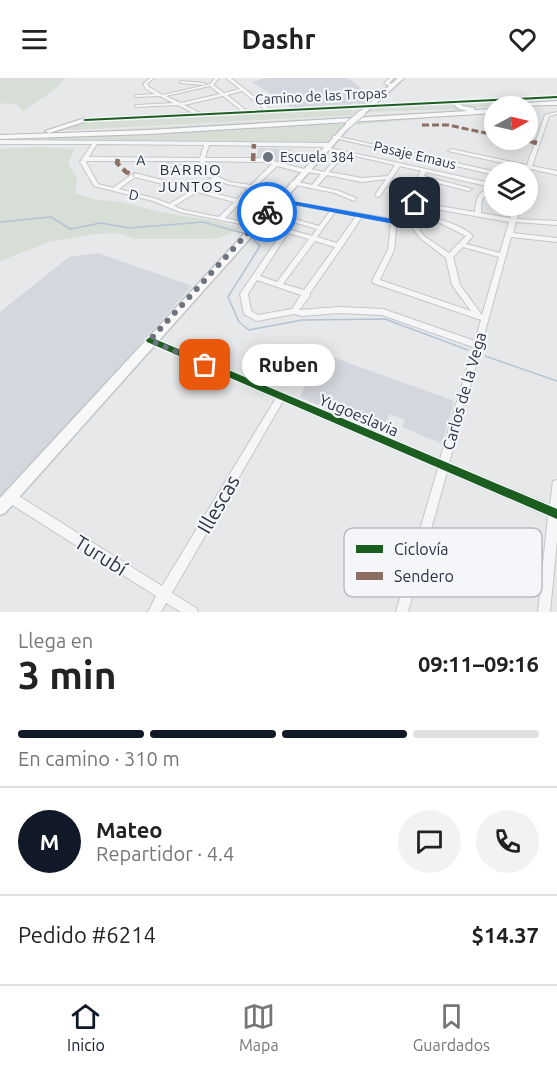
<!DOCTYPE html>
<html lang="es">
<meta charset="utf-8">
<style>
body{margin:0;font-family:Ubuntu,sans-serif;background:#f2f2f2;color:#222;height:100vh;display:flex;flex-direction:column;font-size:22px;white-space:nowrap}
*{box-sizing:border-box;margin:0}
p{font-size:20px;color:#767676}
.icon{flex:none;width:33px;height:33px;fill:none;stroke:currentColor;stroke-width:2;stroke-linecap:round;stroke-linejoin:round}
.map{position:relative;height:534px;overflow:hidden}
.sheet{display:flex;flex-direction:column;background:#fff;flex:1}
.sheet>*{flex:none}
.needle{width:39px;rotate:82deg}
.tools{position:absolute;left:484px;top:18px;display:grid;gap:12px}
.tools a{display:grid;place-items:center;width:54px;height:54px;border-radius:50%;background:#fff;box-shadow:0 3px 15px #0003;font-size:30px}
.pin{position:absolute;display:grid;place-items:center;width:51px;height:51px;color:#fff;margin:-26px;border-radius:12px;box-shadow:0 3px 9px #0006}
.courier{position:absolute;display:grid;place-items:center;width:60px;height:60px;margin:-30px;border:4px solid #1a73e8;border-radius:50%;background:#fff;color:#222;box-shadow:0 2px 8px #0007}
.bubble{position:absolute;height:42px;border-radius:21px;background:#fff;box-shadow:0 3px 15px #0003;font-size:20px;font-weight:700;line-height:42px;text-align:center}
.head em{font-style:normal;font-weight:700}
.head div{display:flex;flex-direction:column-reverse}
.head{display:flex;align-items:center;justify-content:space-between;height:102px;padding:0 18px}
h1{font-size:39px;font-weight:700;line-height:45px}
.bar{display:grid;grid-template-columns:repeat(4,1fr);gap:9px 6px;align-content:center;height:72px;padding:0 18px}
.bar i{height:8px;border-radius:4px;background:#e0e0e0}
.bar .on{background:#111827}
.bar p{grid-column:span 4}
.line{display:flex;align-items:center;gap:15px;padding:0 18px;border-top:2px solid #e0e0e0}
.line div{flex:1}
.round{display:grid;place-items:center;flex:none;width:63px;height:63px;border-radius:32px;background:#f2f2f2}
header{display:flex;justify-content:space-between;align-items:center;height:78px;padding:0 18px;background:#fff;font-size:27px;font-weight:700}
.tabs{display:flex;justify-content:space-around;align-items:center;height:84px;border-top:2px solid #e0e0e0;background:#fff;font-size:16px;color:#767676}
.tabs a{display:grid;justify-items:center;gap:3px}
.tabs .on{color:#111827}
.map>svg:first-child{display:block}
.built{fill:#d4d7dd}
.green{fill:#d6ded6}
.lines{fill:none;stroke-linecap:round;stroke-linejoin:round}
.stream{stroke:#b4c4d5;stroke-width:1.5}
.minor-casing{stroke:#c4c6c8;stroke-width:2}
.major-casing{stroke:#c2c5c8;stroke-width:3}
.highway-casing{stroke:#b8bbbf;stroke-width:2}
.minor{fill:#f5f6f7;fill-rule:evenodd}
.major{fill:#f8f8f8;fill-rule:evenodd}
.highway{fill:#f8f8f8;fill-rule:evenodd}
.major-bridge-casing{stroke:#c2c5c8;stroke-width:8;stroke-linecap:butt}
.major-bridge{stroke:#f8f8f8;stroke-width:6}
.quiet-far1{stroke:#8d6e63;stroke-width:3;stroke-dasharray:7 3;stroke-linecap:butt}
.quiet{stroke:#8d6e63;stroke-width:4.5;stroke-dasharray:8 4.5;stroke-linecap:butt}
.cycleway-casing{stroke:#f4f6f9;stroke-width:3}
.cycleway{fill:#1b5e20;fill-rule:evenodd}
.route{fill:#1a73e8}
.done{stroke:#6c737f;stroke-width:6;stroke-dasharray:0 10.8}
.poi-dot{fill:#6c737f;stroke:#f4f6f9;stroke-width:2}
.labels{text-anchor:middle;dominant-baseline:central;stroke-width:4.5;stroke-linejoin:round;paint-order:stroke}
.far-street-label{font-size:14px;fill:#2b3445;stroke:#f4f6f9}
.far-poi-label{font-size:14px;fill:#2b3445;stroke:#f4f6f9;text-anchor:start}
.far-neighbourhood-label{font-size:15px;letter-spacing:1.5px;fill:#1d2536;stroke:#f4f6f9}
.street-label{font-size:16px;fill:#2b3445;stroke:#f4f6f9}
.near-street-label{font-size:20px;fill:#2b3445;stroke:#f4f6f9}
.key{fill:#f4f6f9;stroke:#b8bcc3;stroke-width:1.5}
.key-label{font-size:16px;fill:#2b3445}
</style>
<header><svg class="icon" aria-label="menu" viewBox="0 0 24 24"><path d="M4 6h16M4 12h16M4 18h16"/></svg>Dashr<svg class="icon" aria-label="heart" viewBox="0 0 24 24"><path d="M12 20l-8-8c-3-5 5-10 8-4 3-6 11-1 8 4z"/></svg></header>
<div class="map">
<svg width="557" height="534" viewBox="0 0 557 534">
<rect width="100%" height="100%" fill="#e6e8ea"/>
<path class="built" d="M 266,0 L 348,0 L 374,20 L 365,27 L 353,25 L 354,28 L 294,31 L 252,4 Z
M 258,70 L 292,71 L 279,84 L 257,80 Z
M 98,175 L 192,208 L 0,421 L 0,234 L 69,179 Z
M 324,276 L 454,323 L 442,366 L 402,349 L 405,342 L 390,336 L 381,353 L 300,319 L 308,300 L 313,301 Z"/>
<path class="green" d="M 0,0 L 65,0 L 54,12 L 23,33 L 18,27 L 0,25 Z
M 557,20 L 557,24 L 468,30 L 459,27 Z
M 449,26 L 463,31 L 365,34 L 371,30 Z
M 495,30 L 495,33 L 127,54 L 0,58 Z
M 364,31 L 354,37 L 55,53 L 91,43 Z
M 477,36 L 352,47 L 355,43 Z
M 342,44 L 338,46 L 345,46 L 326,64 L 320,65 L 50,63 L 45,59 Z
M 40,69 L 75,71 L 68,85 L 77,101 L 75,115 L 93,121 L 120,124 L 160,134 L 221,144 L 240,151 L 219,160 L 204,161 L 135,161 L 118,155 L 93,156 L 49,164 L 0,183 L 0,71 Z"/>
<g class="lines">
<path class="stream" d="M 0,144 L 51,139 L 70,151 L 101,145 L 129,150 L 203,144 L 246,156
M 250,158 L 260,168 L 228,219 L 239,244 L 249,252 L 302,242 L 385,241 L 468,272
M 485,278 L 557,303"/>
<g class="minor-casing">
<path id="minor" d="M 150,0 L 154,0 L 147,6 L 149,9 L 163,17 L 210,6 L 215,0 L 219,0 L 213,7 L 224,15 L 240,11 L 226,0 L 231,0 L 271,32 L 557,18 L 557,20 L 273,34 L 271,35 L 269,34 L 85,43 L 83,42 L 85,41 L 193,35 L 178,27 L 135,29 L 135,28 L 137,27 L 173,25 L 160,18 L 135,19 L 135,17 L 137,17 L 155,16 L 146,11 L 143,6 ZM 210,8 L 220,16 L 181,25 L 166,18 ZM 242,13 L 265,32 L 247,33 L 227,17 ZM 223,18 L 242,33 L 200,35 L 184,27 Z
M 390,0 L 394,0 L 389,5 L 393,7 L 393,9 L 391,9 L 384,5 Z
M 181,3 L 204,5 L 206,6 L 204,7 L 180,5 Z
M 557,34 L 557,36 L 549,38 L 532,88 L 557,93 L 557,97 L 531,91 L 528,95 L 524,94 L 526,90 L 448,73 L 451,71 L 527,87 L 545,37 Z
M 333,58 L 335,58 L 497,94 L 495,94 L 495,97 L 335,60 L 333,60 Z
M 0,62 L 328,65 L 330,66 L 330,68 L 325,69 L 495,106 L 495,110 L 426,94 L 424,98 L 472,111 L 469,113 L 422,101 L 409,123 L 475,134 C 476,125 476,117 485,112 L 488,114 L 482,122 L 481,135 L 510,140 L 514,128 L 520,128 L 517,141 L 557,143 L 557,147 L 516,144 L 513,155 L 557,160 L 557,164 L 511,159 L 449,385 L 550,427 L 553,403 L 557,402 L 557,462 L 550,534 L 538,534 L 548,438 L 447,394 L 408,534 L 396,534 L 438,390 L 283,323 L 172,515 L 196,530 L 198,534 L 181,534 L 166,525 L 161,534 L 148,534 L 156,518 L 6,423 L 5,419 L 6,415 L 10,414 L 14,415 L 162,508 L 276,320 L 147,264 L 146,262 L 147,260 L 153,260 L 440,381 L 473,269 L 382,237 L 339,235 L 302,238 L 294,236 L 257,243 L 244,236 L 240,216 L 283,153 L 255,145 L 255,143 L 259,143 L 312,158 L 317,151 L 263,135 L 266,133 L 319,148 L 330,133 L 279,124 L 277,125 L 248,117 L 225,140 L 256,147 L 256,149 L 180,134 L 153,123 L 94,108 L 80,84 L 92,66 L 0,66 ZM 97,66 L 204,67 L 200,80 L 89,79 ZM 209,67 L 325,69 L 322,70 L 323,71 L 341,75 L 324,94 L 306,90 L 304,91 L 262,80 L 205,80 ZM 346,76 L 395,87 L 388,98 L 362,100 L 329,94 ZM 87,83 L 200,83 L 203,93 L 164,84 L 161,86 L 213,100 L 195,110 L 134,95 L 113,110 L 98,106 L 86,84 ZM 205,83 L 262,84 L 272,86 L 251,107 L 230,104 L 209,95 ZM 277,88 L 304,95 L 306,94 L 321,96 L 312,107 L 293,103 L 290,105 L 291,106 L 335,115 L 354,123 L 356,122 L 356,120 L 339,113 L 317,108 L 327,97 L 362,104 L 386,101 L 375,117 L 378,119 L 380,118 L 400,88 L 421,93 L 392,141 L 276,121 L 250,114 ZM 135,99 L 191,113 L 169,126 L 157,121 L 119,111 ZM 218,102 L 227,106 L 248,110 L 237,121 L 201,112 ZM 197,114 L 234,124 L 219,139 L 184,132 L 174,128 ZM 407,126 L 509,144 L 500,175 L 466,166 L 473,158 C 460,144 425,138 406,133 L 404,131 ZM 335,134 L 356,138 L 337,165 L 317,159 ZM 402,136 L 420,160 L 446,180 L 452,207 L 471,233 L 380,202 L 394,172 L 397,143 ZM 410,138 L 438,144 L 466,158 L 449,175 L 424,158 ZM 362,139 L 391,144 L 388,172 L 372,203 L 373,205 L 481,242 L 475,263 L 383,231 L 339,229 L 299,232 L 310,218 L 310,215 L 342,169 ZM 288,155 L 309,161 L 277,204 L 260,198 ZM 315,163 L 335,169 L 304,212 L 283,206 ZM 463,169 L 499,179 L 482,237 L 460,207 L 453,179 ZM 257,202 L 301,217 L 292,231 L 258,237 L 251,233 L 248,216 Z"/>
</g>
<g class="major-casing">
<path id="major" d="M 398,0 L 404,0 L 364,36 L 360,36 L 360,34 Z
M 347,45 L 352,46 L 5,435 L 0,437 L 0,420 Z"/>
</g>
<g class="highway-casing">
<path id="highway" d="M 557,23 L 557,27 L 510,28 L 513,26 Z
M 453,24 L 457,24 L 463,28 L 474,30 L 474,32 L 495,31 L 495,35 L 149,56 L 0,61 L 0,57 L 149,52 L 468,33 L 459,31 L 453,26 Z
M 85,40 L 88,42 L 87,43 L 49,55 L 45,53 Z"/>
</g>
<use href="#minor" class="minor"/>
<use href="#major" class="major"/>
<use href="#highway" class="highway"/>
<g class="major-bridge-casing">
<path id="major-bridge" d="M 349,46 L 362,35"/>
</g>
<use href="#major-bridge" class="major-bridge"/>
<path class="quiet-far1" d="M 422,47 L 448,47 L 495,57
M 519,62 L 537,65"/>
<path class="quiet" d="M 533,64 L 537,65
M 118,81 L 117,85 L 126,94 L 134,97
M 253,83 L 254,66"/>
<g class="cycleway-casing">
<path id="cycleway" d="M 557,18 L 557,20 L 85,43 L 83,42 L 85,41 Z
M 150,259 L 557,431 L 557,441 L 147,264 L 146,262 Z"/>
</g>
<use href="#cycleway" class="cycleway"/>
</g>
<path class="route" d="M 275,120 L 392,141 L 404,122 L 419,125 L 409,126 L 394,146 L 279,124 L 269,135 L 264,135 Z"/>
<g class="lines">
<path class="done" d="M 205,287 L 150,262 L 267,134"/>
</g>
<circle class="poi-dot" cx="268" cy="79" r="6"/>
<g class="labels">
<g class="far-street-label">
<text transform="translate(321 18) rotate(-3)">Camino de las Tropas</text>
<text transform="translate(415 77) rotate(13)">Pasaje Emaus</text>
<text transform="translate(141 82) rotate(1)">A</text>
<text transform="translate(134 117) rotate(13)">D</text>
</g>
<g class="far-poi-label">
<text x="280" y="79">Escuela 384</text>
</g>
<g class="far-neighbourhood-label">
<text x="191" y="91">BARRIO<tspan x="191" dy="17">JUNTOS</tspan></text>
</g>
<g class="street-label">
<text transform="translate(464 313) rotate(-74)">Carlos de la Vega</text>
<text transform="translate(359 337) rotate(23)">Yugoeslavia</text>
</g>
<g class="near-street-label">
<text transform="translate(218 426) rotate(-60)">Illescas</text>
<text transform="translate(101 477) rotate(32)">Turubí</text>
</g>
</g>
<rect x="344" y="450" width="198" height="69" rx="9" class="key"/>
<rect x="356" y="467" width="27" height="8" fill="#1b5e20"/>
<rect x="356" y="494" width="27" height="8" fill="#8d6e63"/>
<g class="key-label">
<text x="394" y="477">Ciclovía</text>
<text x="394" y="504">Sendero</text>
</g>
</svg>
<div class="tools">
<a><svg class="needle" viewBox="-14 -14 28 28"><path d="M0-13l5 13h-10z" fill="#e53935"/><path d="M0 13l5-13h-10z" fill="#767676"/></svg></a>
<a><svg class="icon" aria-label="layers" viewBox="0 0 24 24"><path d="M12 4l9 5-9 5-9-5zM3 14l9 5 9-5"/></svg></a>
</div>
<div class="pin" style="left:205px;top:287px;background:#ea580c"><svg class="icon" aria-label="bag" viewBox="0 0 24 24"><path d="M5 8h14l-1 12H6zM9 8a3 3 0 0 1 6 0"/></svg></div>
<div class="pin" style="left:415px;top:125px;background:#1f2937"><svg class="icon" aria-label="home" viewBox="0 0 24 24"><path d="M3 11l9-7 9 7M6 9v11h12V9"/></svg></div>
<div class="courier" style="left:267px;top:134px"><svg class="icon" aria-label="bike" viewBox="0 0 24 24"><circle cx="6" cy="16" r="4"/><circle cx="18" cy="16" r="4"/><path d="M6 16l4-8h5l3 8M10 8l3 8H6M13 5h3"/></svg></div>
<div class="bubble" style="left:242px;top:266px;width:93px">Ruben</div>
</div>
<section class="sheet">
<div class="head"><div><h1>3 min</h1><p>Llega en</p></div><em>09:11–09:16</em></div>
<div class="bar"><i class="on"></i><i class="on"></i><i class="on"></i><i></i><p>En camino · 310 m</p></div>
<div class="line" style="height:108px"><b class="round" style="background:#111827;color:#fff">M</b><div><b>Mateo</b><p>Repartidor · 4.4</p></div><a class="round"><svg class="icon" aria-label="chat" viewBox="0 0 24 24"><path d="M4 5h16v11H9l-5 4z"/></svg></a><a class="round"><svg class="icon" aria-label="phone" viewBox="0 0 24 24"><path d="M5 4h4l2 5-3 2q2 4 5 5l2-3 5 2v4C11 20 4 13 5 4z"/></svg></a></div>
<div class="line" style="height:78px"><div>Pedido #6214</div><b>$14.37</b></div>
</section>
<nav class="tabs">
<a class="on"><svg class="icon" aria-label="home" viewBox="0 0 24 24"><path d="M3 11l9-7 9 7M6 9v11h12V9"/></svg>Inicio</a>
<a><svg class="icon" aria-label="map" viewBox="0 0 24 24"><path d="M3 6l6-2 6 2 6-2v14l-6 2-6-2-6 2zM9 4v14M15 6v14"/></svg>Mapa</a>
<a><svg class="icon" aria-label="saved" viewBox="0 0 24 24"><path d="M7 4h10v16l-5-4-5 4z"/></svg>Guardados</a>
</nav>
